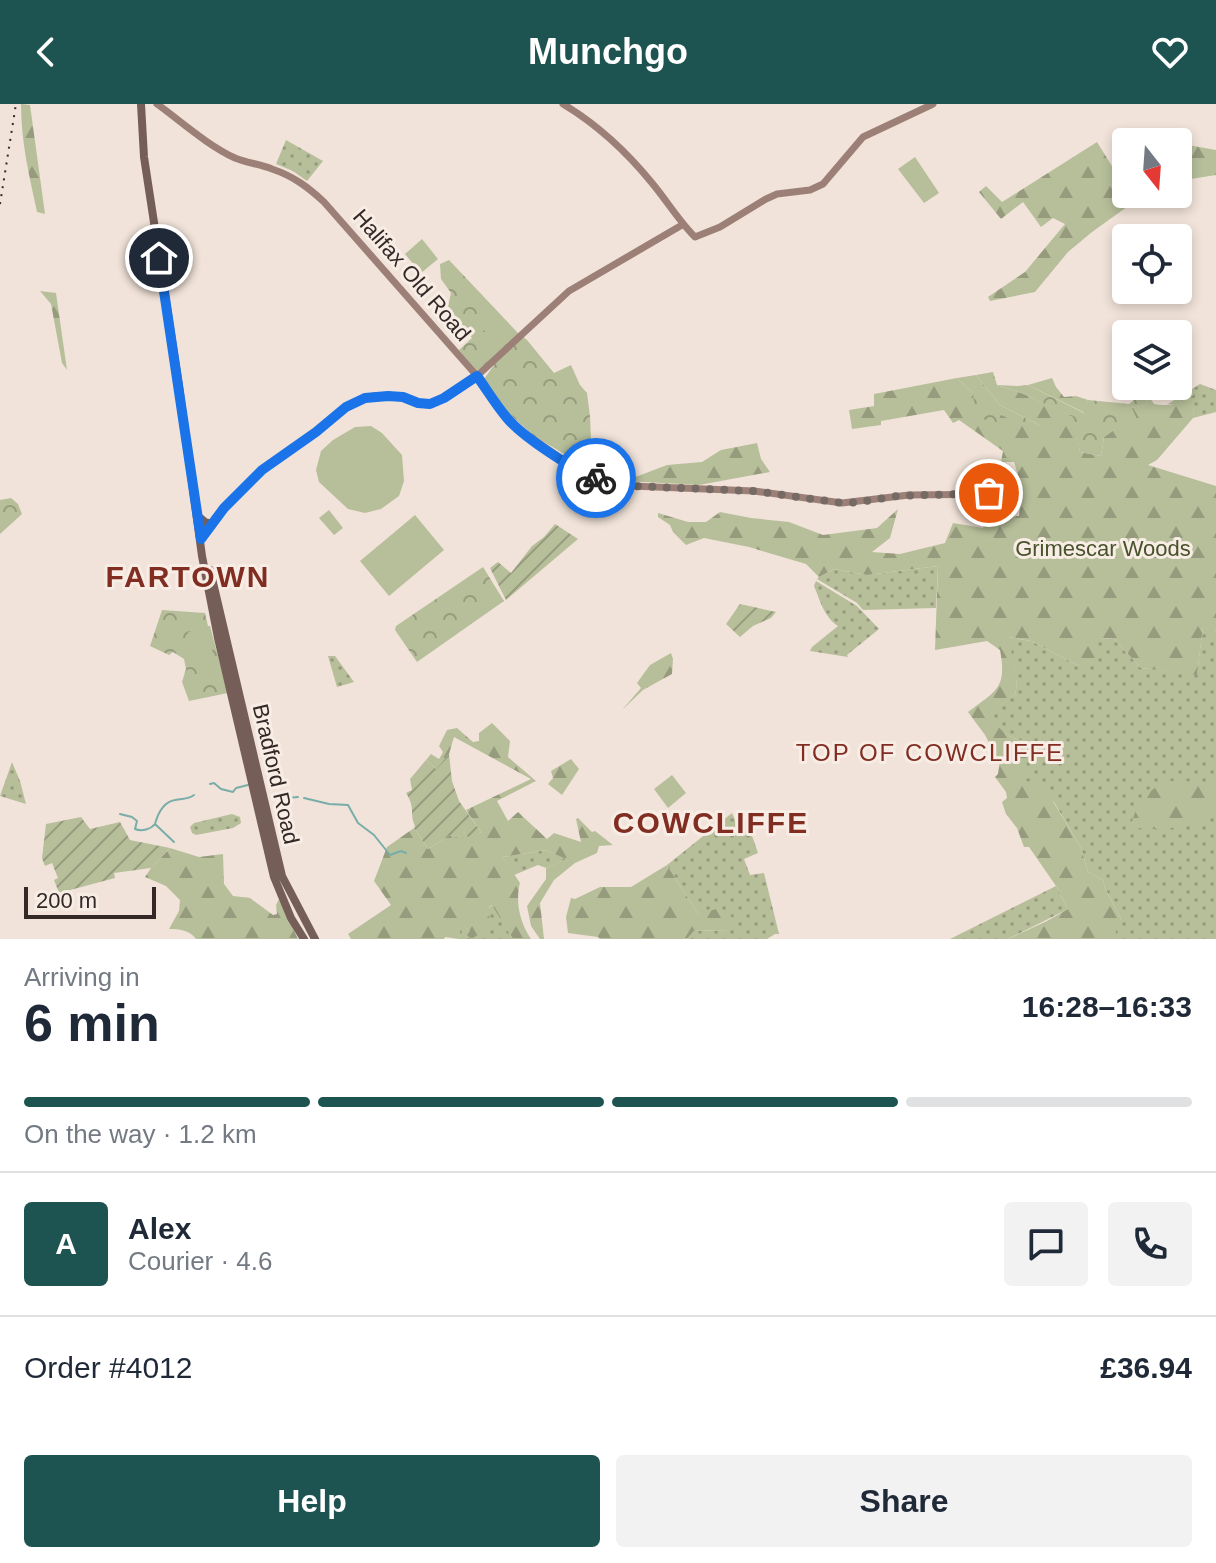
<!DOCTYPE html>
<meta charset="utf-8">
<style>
body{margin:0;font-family:Helvetica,sans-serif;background:#f2f2f3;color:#1f2937;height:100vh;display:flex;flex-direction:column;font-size:30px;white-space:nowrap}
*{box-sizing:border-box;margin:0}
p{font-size:26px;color:#747a83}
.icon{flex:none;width:44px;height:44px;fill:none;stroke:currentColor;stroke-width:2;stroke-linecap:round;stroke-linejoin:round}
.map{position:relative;height:835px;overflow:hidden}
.drawer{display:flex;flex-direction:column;background:#fff;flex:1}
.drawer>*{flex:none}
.needle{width:52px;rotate:163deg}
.controls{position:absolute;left:1112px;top:24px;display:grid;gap:16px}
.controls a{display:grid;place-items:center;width:80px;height:80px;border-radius:8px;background:#fff;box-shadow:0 4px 12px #0003;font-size:40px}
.scale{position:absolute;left:24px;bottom:20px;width:132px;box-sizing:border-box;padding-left:8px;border:4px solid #342927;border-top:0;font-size:22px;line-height:28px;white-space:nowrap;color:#342927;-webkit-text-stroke:6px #f8ede5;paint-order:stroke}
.pin{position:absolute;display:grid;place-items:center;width:68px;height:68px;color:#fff;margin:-34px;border:4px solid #fff;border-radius:50%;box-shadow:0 2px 8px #0007}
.courier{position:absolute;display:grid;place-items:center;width:80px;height:80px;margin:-40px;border:6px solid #1a73e8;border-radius:50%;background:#fff;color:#222;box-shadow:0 2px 10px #0007}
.overview em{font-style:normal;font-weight:800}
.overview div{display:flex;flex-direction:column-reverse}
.overview{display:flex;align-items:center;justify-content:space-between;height:136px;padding:0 24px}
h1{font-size:52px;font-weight:800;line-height:60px}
.bar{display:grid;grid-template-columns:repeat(4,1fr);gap:12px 8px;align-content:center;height:96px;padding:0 24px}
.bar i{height:10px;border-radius:6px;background:#e0e1e3}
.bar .on{background:#1d5451}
.bar p{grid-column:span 4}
.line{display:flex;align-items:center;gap:20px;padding:0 24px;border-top:2px solid #e0e1e3}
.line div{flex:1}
.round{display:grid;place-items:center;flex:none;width:84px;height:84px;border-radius:8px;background:#f2f2f3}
.button{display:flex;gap:16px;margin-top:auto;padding:16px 24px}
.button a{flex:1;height:92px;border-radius:8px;background:#1d5451;color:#fff;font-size:32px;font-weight:800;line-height:92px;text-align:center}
.button a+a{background:#f2f2f3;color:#1f2937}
header{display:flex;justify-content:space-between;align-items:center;height:104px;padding:0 24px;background:#1d5451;color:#fff;font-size:36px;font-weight:800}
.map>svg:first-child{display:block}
.grass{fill:url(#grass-dots)}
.forest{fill:url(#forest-firs)}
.park{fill:url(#park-crowns)}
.garden{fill:url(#garden-furrows)}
.pitch{fill:#b7bf9a}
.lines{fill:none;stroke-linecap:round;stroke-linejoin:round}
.stream{stroke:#79ada9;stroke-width:2}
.secondary{stroke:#9c8077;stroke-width:7}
.primary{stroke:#765e58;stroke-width:8}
.rail{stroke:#342927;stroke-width:2;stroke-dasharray:2 6;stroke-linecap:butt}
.done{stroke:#766a65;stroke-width:8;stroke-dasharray:0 14.4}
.route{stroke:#1a73e8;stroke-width:10}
.labels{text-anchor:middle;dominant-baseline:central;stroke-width:6;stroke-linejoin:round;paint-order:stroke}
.street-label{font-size:22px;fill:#342927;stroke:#f8ede5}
.park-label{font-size:22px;fill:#48522b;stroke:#f8ede5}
.neighbourhood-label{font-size:24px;letter-spacing:2px;fill:#812d22;stroke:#f8ede5}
.district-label{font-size:30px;font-weight:bold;letter-spacing:2px;fill:#812d22;stroke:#f8ede5}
</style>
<header><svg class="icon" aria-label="back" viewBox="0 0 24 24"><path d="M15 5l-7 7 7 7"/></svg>Munchgo<svg class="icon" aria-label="heart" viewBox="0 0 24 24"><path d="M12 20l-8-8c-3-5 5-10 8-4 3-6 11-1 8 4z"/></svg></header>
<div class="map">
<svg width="1216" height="835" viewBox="0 0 1216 835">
<defs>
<pattern id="grass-dots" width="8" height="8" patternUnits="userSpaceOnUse" patternTransform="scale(2)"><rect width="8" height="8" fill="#b7bf9a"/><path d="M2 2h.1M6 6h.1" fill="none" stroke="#969b7e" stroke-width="1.8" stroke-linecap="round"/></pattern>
<pattern id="forest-firs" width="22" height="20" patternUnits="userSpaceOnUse" patternTransform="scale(2)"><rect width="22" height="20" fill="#b7bf9a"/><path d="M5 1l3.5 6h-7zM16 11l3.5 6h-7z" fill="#969b7e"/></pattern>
<pattern id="park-crowns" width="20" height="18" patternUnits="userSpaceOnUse" patternTransform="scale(2)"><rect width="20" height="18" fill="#b7bf9a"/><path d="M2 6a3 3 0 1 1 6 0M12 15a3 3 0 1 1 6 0" fill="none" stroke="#969b7e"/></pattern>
<pattern id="garden-furrows" width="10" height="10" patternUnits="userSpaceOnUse" patternTransform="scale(2)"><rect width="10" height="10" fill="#b7bf9a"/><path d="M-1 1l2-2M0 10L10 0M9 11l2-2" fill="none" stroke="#969b7e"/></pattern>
</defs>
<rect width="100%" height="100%" fill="#f1e3d9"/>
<path class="grass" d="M 286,36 L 323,57 L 307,77 L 293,67 L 276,60 Z
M 1200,280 L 1216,286 L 1216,308 L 1193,314 L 1194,291 L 1179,300 L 1168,300 Z
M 938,462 L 936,504 L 863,506 L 857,499 L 817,475 L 819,473 L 834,465 L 867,471 Z
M 816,477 L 857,502 L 879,525 L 847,551 L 848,553 L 810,547 L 812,543 L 838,522 C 824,513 820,496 814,482 Z
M 1203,521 L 1216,527 L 1216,835 L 1101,835 L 1121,815 L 1105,784 L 1103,776 L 1088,768 L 1081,744 L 1054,698 L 1026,678 L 1023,637 L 1009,632 L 985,613 L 1015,590 L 1017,581 L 1008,533 L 1031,537 L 1079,562 L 1099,534 L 1114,535 L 1141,564 L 1197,570 Z
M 328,552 L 335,552 L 354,578 L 337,583 Z
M 12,658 L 20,677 L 26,700 L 0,692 Z
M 732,709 L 737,721 L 747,717 L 758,749 L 744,755 L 750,771 L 764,769 L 779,830 L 775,830 L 767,835 L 687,835 L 694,827 L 730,826 L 698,810 L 667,761 Z
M 232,710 L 240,713 L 241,719 L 233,724 L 196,731 L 192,729 L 190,723 L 194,719 Z
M 546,746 L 567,755 L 546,764 L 538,761 L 514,771 L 503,753 Z
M 1056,782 L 1068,805 L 1008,835 L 950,835 Z
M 493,801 L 513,835 L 459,835 L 460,821 L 470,827 L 471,835 L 484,806 Z"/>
<path class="forest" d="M 21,0 L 30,1 L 45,110 L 37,108 C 29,71 21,38 21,0 Z
M 1097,38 L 1115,67 L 1126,60 L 1126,90 L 1145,90 L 1092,128 L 1068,148 L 1035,188 L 990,197 L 988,193 L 1025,168 L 1065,120 L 1053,114 L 1041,123 L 1023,98 L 1001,115 L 979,88 L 986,82 L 1002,98 Z
M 1188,41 L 1216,46 L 1216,71 L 1178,77 L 1178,43 Z
M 40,187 L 56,189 L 67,266 L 62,259 L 51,200 Z
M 993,268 L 997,281 L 1024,290 L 1074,313 L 1080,348 L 1101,352 L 1104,333 L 1119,322 L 1132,304 L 1145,301 L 1150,294 L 1154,300 C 1170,303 1181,299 1195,290 L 1193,314 L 1157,356 L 1148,361 L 1216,382 L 1216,527 L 1203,522 L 1197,571 L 1141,564 L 1114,535 L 1099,534 L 1097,553 L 1079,562 L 1031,537 L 1009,533 L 1017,581 L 1015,590 L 986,613 L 1009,632 L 1023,637 L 1027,642 L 1026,677 L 1044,682 L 1081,744 L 1088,768 L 1103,776 L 1105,784 L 1121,815 L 1115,823 L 1117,835 L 1008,835 L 1047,817 L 1068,805 L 1056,782 L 1029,743 L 1024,743 L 1017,724 L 1006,710 L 1002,698 L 1007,694 L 1006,688 L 995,673 L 998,670 L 1000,655 L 997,654 L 985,631 L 968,608 C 997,586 1007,584 1000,546 L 987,537 L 935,546 L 938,462 L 867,471 L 834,465 L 819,473 L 806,460 L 749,443 L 704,434 L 686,441 L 673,428 L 670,421 L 658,413 L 658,409 L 688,418 L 706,418 L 720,408 L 751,414 L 789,418 L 823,431 L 877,424 L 898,405 L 890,434 L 872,448 L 900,450 L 945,439 L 953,419 L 983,424 L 987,413 L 1019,412 L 1022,384 L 1014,358 L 1001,358 L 1003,347 L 959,316 L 953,319 L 944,306 L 881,317 L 881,321 L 852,325 L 849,306 L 874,302 L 874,290 L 957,274 L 973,289 L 1000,310 L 1041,322 L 1000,301 L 976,271 Z
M 1052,274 L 1056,283 L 1064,293 L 1076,292 L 1088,296 L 1085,309 L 1028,281 Z
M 757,339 L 761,355 L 770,368 L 699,381 L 625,377 L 667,361 L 702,358 L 721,346 Z
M 671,549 L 673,555 L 672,570 L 643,586 L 622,606 L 641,584 L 637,579 L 650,561 Z
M 492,619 L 510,637 L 508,653 L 536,677 L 497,697 L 508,717 L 518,708 L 547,735 L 554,729 L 581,738 L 576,715 L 578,714 L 592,728 L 595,727 L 613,741 L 599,742 L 597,749 L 575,759 L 554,776 L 540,799 L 544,835 L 540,835 L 531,822 L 527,802 L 546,775 L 546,764 L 566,755 L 546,746 L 503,753 L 520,779 C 515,798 520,819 531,835 L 513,835 L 492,801 L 485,806 L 492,818 L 490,824 L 471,835 L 467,831 L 470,827 L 461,822 L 459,835 L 445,833 L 444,835 L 351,835 L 348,830 L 391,801 L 374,777 L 387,743 L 414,724 L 428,745 L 450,731 L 464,728 L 471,736 L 481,728 L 466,706 L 531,675 L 454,633 L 449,650 L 436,665 L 426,656 L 431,650 L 439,655 L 443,648 L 439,642 L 447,626 L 457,624 L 473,638 L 479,637 L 479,629 Z
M 571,655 L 579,665 L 562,691 L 548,680 L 553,674 L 551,667 Z
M 1164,677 L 1205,678 L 1216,681 L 1216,709 C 1188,726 1162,726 1130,724 L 1139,696 Z
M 170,744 L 199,753 L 223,750 L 224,780 L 233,792 L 250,794 L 273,811 L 277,810 L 276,801 L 279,795 L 298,835 L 196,835 C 190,826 179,825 169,825 L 179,807 L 180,796 L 166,782 L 145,773 L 151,764 Z
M 667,761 L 698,810 L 720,804 L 733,814 L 730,826 L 694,827 L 687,835 L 600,835 L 598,833 L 568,829 L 566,813 L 571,794 L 575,795 L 600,783 L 631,783 Z"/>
<path class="park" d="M 449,156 L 517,228 L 527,236 L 554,269 L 571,261 L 580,281 L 587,289 L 590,312 L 591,336 L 584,367 L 564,350 L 534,332 L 496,298 L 484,275 L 494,261 L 490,256 L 477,268 L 459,246 L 472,234 L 448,202 L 451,189 L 441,175 L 440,160 Z
M 976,271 L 1000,301 L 1041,322 L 1044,330 L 1001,311 L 996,320 L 975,312 L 973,289 L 957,274 Z
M 997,281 L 1018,282 L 1028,281 L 1084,309 L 1088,296 L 1129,300 L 1139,292 L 1148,289 L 1150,294 L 1145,301 L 1132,304 L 1139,320 L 1120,322 L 1104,333 L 1101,352 L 1080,348 L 1073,313 L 1024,290 Z
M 11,394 L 18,400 L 22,410 L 0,430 L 0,396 Z
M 483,463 L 504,497 L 417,558 L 395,526 L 396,522 Z
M 162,506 L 205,509 L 208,522 L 210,522 L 228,589 L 189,597 L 182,578 L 186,565 L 184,555 L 173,548 L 169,551 L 150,542 Z"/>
<path class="garden" d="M 555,420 L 578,435 L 506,496 L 490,464 L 498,458 L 511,469 L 532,442 L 544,433 Z
M 740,500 L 776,508 L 771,514 L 753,522 L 740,533 L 726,520 Z
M 449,650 L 452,677 L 459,697 L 481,728 L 471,737 L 464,728 L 453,735 L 450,731 L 428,745 L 414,724 L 415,722 C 409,708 416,705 406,689 L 412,686 L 410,675 L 426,656 L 436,665 Z
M 81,713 L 90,725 L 120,718 L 130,736 L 170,744 L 151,764 L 114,769 L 115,774 L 59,789 L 54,776 L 58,774 L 52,759 L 45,762 L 42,754 L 46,720 Z"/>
<path class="pitch" d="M 915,53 L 939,89 L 924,99 L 898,65 Z
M 422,135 L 438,155 L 421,169 L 405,150 Z
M 491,215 L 504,230 L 494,238 L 481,223 Z
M 371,322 L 382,329 L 402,351 L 404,377 L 399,392 L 381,405 L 365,409 L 348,405 L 319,378 L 316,366 L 321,347 L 333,336 L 355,323 Z
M 329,406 L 343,424 L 334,431 L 319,414 Z
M 415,411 L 444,446 L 389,492 L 360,457 Z
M 206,523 L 213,550 L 195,555 L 188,528 Z
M 672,671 L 686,689 L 668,704 L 654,685 Z"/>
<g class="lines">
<path class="stream" d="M 210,680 L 214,679 L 221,685 L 233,688 L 236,684 L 248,681
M 287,694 L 298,693
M 304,694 L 329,700 L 348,701 L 358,719 L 374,731 L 390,751 L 401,747 L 406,749
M 120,710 L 132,713 L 137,717 L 135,725 C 142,728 151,725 155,720 L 174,738
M 155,720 C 158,709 163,698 175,696 C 183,694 187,696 194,691"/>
<path class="secondary" d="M 157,0 C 182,18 207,41 235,54 C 247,59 260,60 272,65 C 293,72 308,83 324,98 L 477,272 L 505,312 L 517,324 L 579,367 L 607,379 L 631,382 L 754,387 L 842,399 L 909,391 L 1007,390
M 563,0 C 598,21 626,47 652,79 C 667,97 679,117 695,133 L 720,123 L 766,95 L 777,90 L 810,86 L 823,80 L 863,33 L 933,0
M 201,435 L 224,404 L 262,366 L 316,328 L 346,303 L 361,295 L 374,292 L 403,293 L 425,300 L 437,298 L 477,272 L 569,187 L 682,121"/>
<path class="primary" d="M 141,0 L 144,53 L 179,282 L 202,452 L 218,534 L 274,773 L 291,814 L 304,835
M 198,412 L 205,418 L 212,420
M 210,466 L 282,772 L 315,835"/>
<path class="rail" d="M 0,100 L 16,0"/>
</g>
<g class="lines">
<path class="done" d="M 596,374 L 607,379 L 631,382 L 754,387 L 842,399 L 860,398 L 897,392 L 989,389"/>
<path class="route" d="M 159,154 L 201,435 L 224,404 L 262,366 L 316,328 L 346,303 L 365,294 L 388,292 L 403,293 L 418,299 L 430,300 L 444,294 L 477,272 C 487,286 496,301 507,314 C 523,333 573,366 596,374"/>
</g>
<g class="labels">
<g class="street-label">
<text transform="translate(412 171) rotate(49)">Halifax Old Road</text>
<text transform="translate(276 670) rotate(77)">Bradford Road</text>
</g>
<g class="park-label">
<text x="1103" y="444">Grimescar Woods</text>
</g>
<g class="neighbourhood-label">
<text x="930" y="648">TOP OF COWCLIFFE</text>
</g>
<g class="district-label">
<text x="188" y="472">FARTOWN</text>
<text x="711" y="718">COWCLIFFE</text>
</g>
</g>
</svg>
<div class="controls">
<a><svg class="needle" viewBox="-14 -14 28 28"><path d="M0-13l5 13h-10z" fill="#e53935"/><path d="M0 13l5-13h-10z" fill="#747a83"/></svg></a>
<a><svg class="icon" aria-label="locate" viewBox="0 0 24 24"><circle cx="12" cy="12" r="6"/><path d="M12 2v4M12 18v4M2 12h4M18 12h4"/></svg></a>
<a><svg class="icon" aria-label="layers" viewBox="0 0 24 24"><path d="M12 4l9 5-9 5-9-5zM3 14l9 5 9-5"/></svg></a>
</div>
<div class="scale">200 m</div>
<div class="pin" style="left:989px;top:389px;background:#ea580c"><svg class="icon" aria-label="bag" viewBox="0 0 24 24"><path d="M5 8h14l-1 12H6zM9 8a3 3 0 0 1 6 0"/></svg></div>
<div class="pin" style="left:159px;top:154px;background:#1f2937"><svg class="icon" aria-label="home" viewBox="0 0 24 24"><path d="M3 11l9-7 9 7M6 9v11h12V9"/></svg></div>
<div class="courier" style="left:596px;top:374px"><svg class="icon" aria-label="bike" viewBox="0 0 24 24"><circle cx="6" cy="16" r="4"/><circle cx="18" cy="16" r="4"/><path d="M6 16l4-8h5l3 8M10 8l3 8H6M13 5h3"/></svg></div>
</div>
<section class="drawer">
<div class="overview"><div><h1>6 min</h1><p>Arriving in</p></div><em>16:28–16:33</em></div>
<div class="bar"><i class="on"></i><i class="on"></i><i class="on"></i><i></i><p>On the way · 1.2 km</p></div>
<div class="line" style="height:144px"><b class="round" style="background:#1d5451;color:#fff">A</b><div><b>Alex</b><p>Courier · 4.6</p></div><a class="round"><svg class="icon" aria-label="chat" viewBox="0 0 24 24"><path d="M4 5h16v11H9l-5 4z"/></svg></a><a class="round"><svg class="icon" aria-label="phone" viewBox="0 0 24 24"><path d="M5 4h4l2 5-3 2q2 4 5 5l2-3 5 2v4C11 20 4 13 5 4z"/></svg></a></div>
<div class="line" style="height:104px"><div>Order #4012</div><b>£36.94</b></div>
<div class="button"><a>Help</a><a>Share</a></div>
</section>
